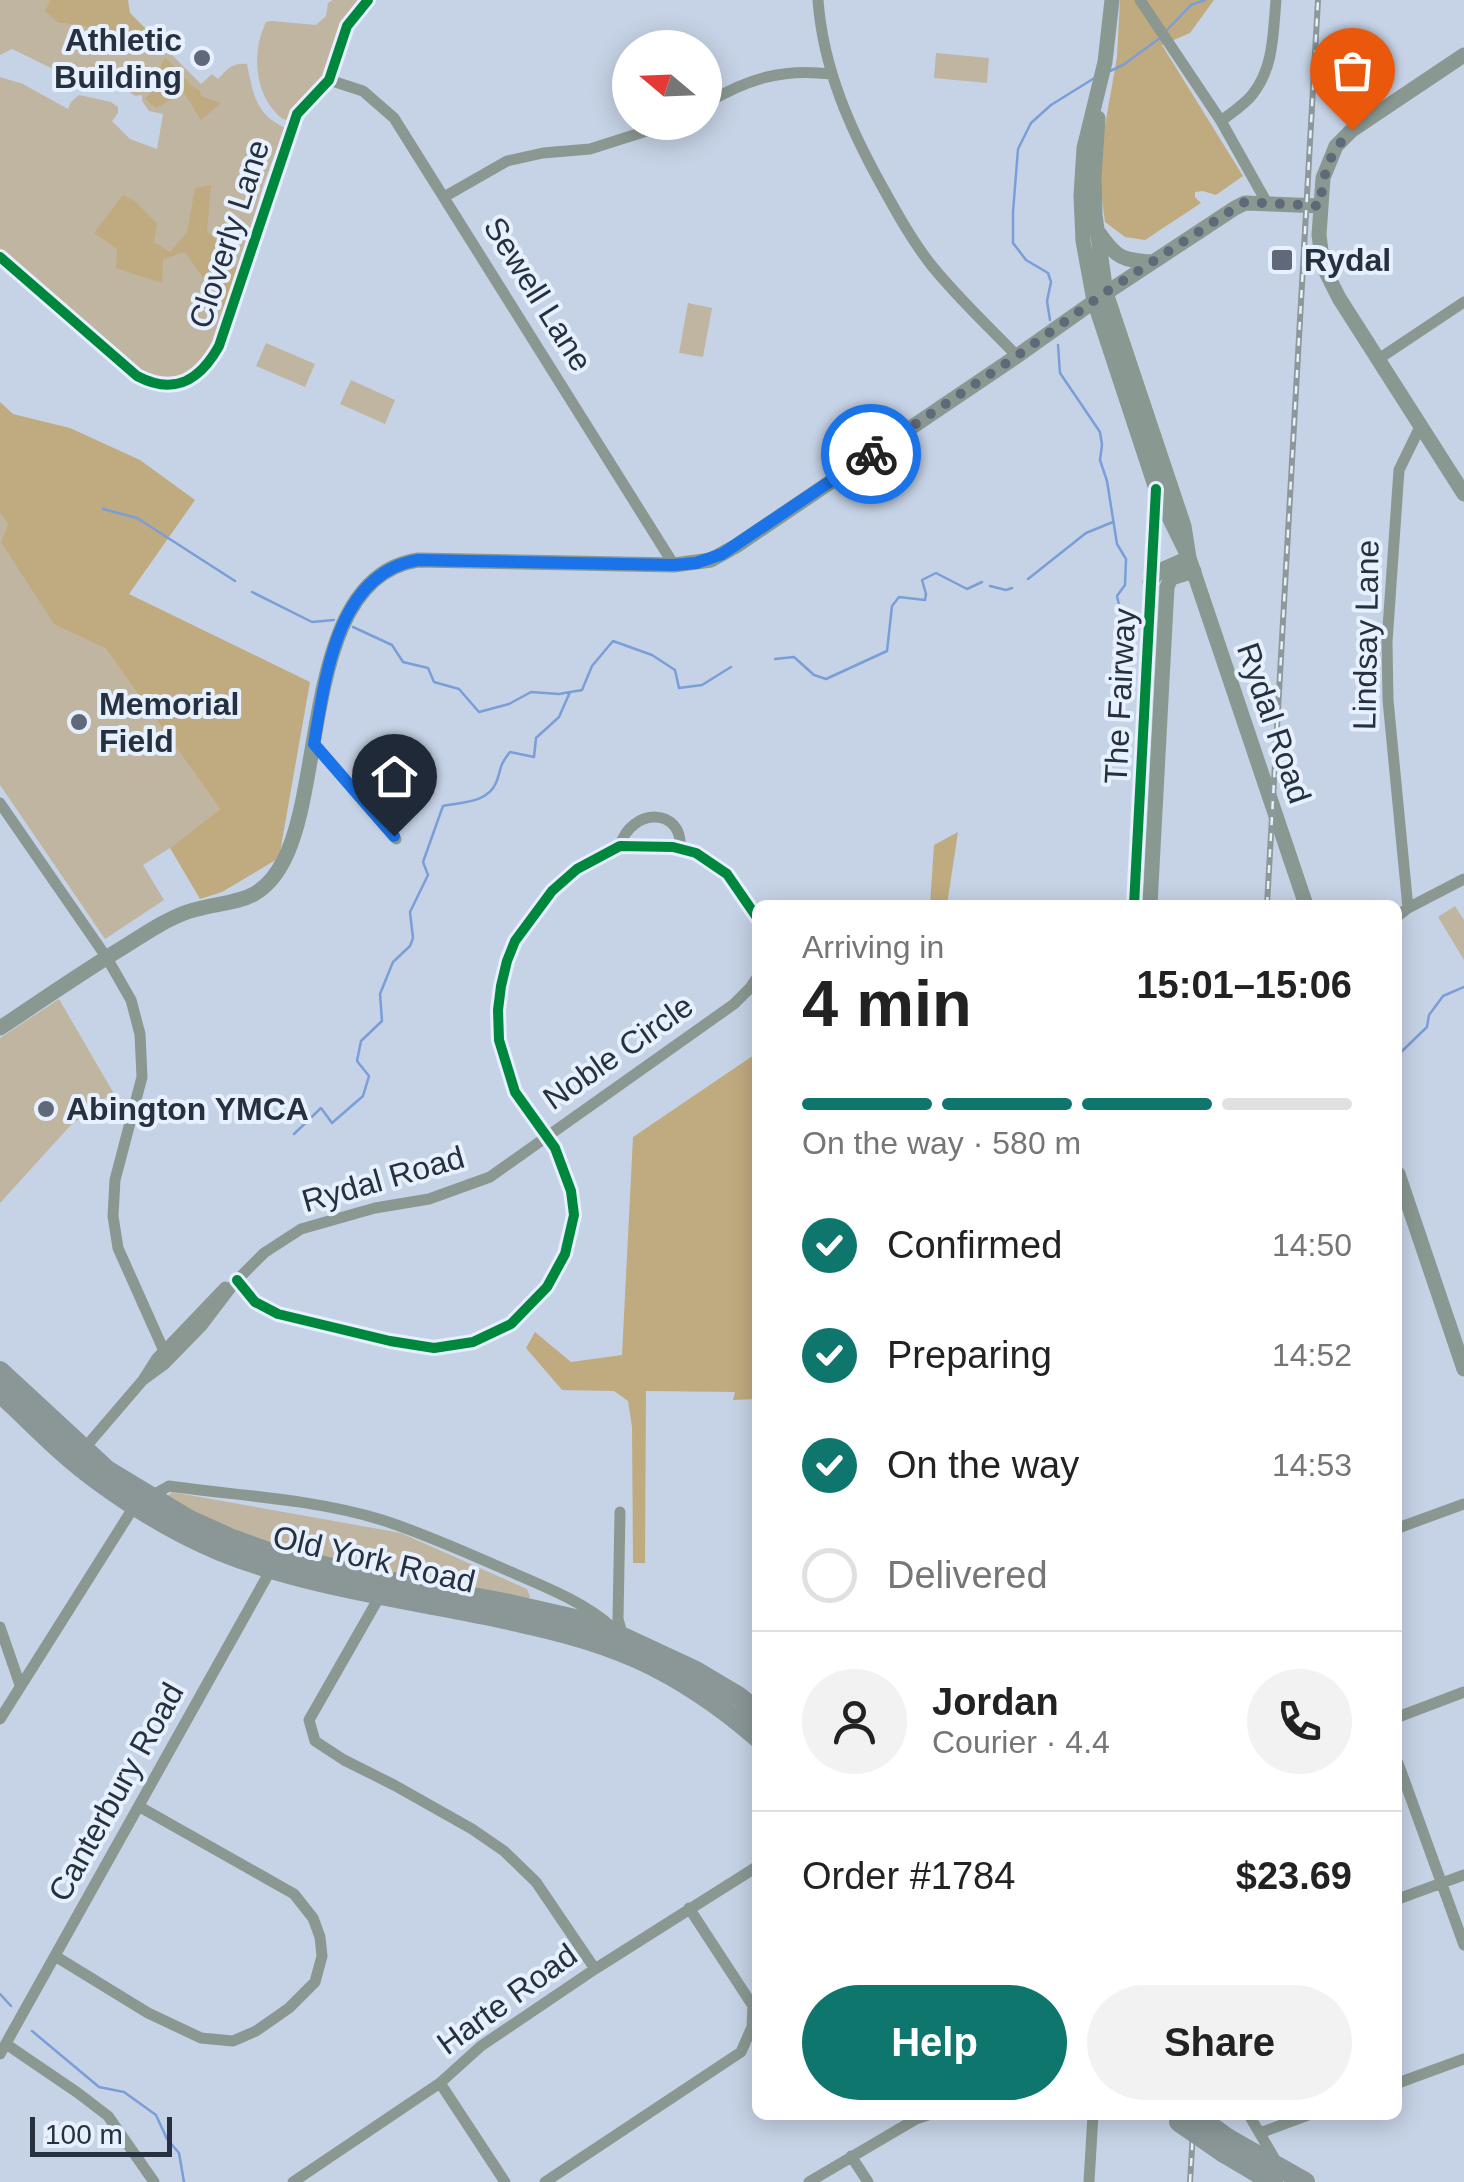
<!DOCTYPE html>
<meta charset="utf-8">
<style>
body{margin:0;font-family:Arial,sans-serif;background:#f2f2f2;color:#222;height:100vh;display:flex;flex-direction:column;font-size:38px;white-space:nowrap}
*{box-sizing:border-box;margin:0}
p{font-size:32px;color:#767676}
.icon{flex:none;width:55px;height:55px;fill:none;stroke:currentColor;stroke-width:2;stroke-linecap:round;stroke-linejoin:round}
.map{position:relative;flex:1;overflow:hidden}
.side{position:absolute;left:752px;top:900px;width:650px;height:1220px;display:flex;flex-direction:column;background:#fff;border-radius:15px;box-shadow:0 5px 25px #0003}
.side>*{flex:none}
.needle{width:65px;rotate:289deg}
.tools{position:absolute;left:612px;top:30px;display:grid;gap:20px}
.tools a{display:grid;place-items:center;width:110px;height:110px;border-radius:50%;background:#fff;box-shadow:0 5px 25px #0003;font-size:50px}
.scale{position:absolute;left:30px;bottom:25px;width:142px;box-sizing:border-box;padding-left:10px;border:5px solid #27303e;border-top:0;font-size:28px;line-height:35px;white-space:nowrap;color:#27303e;-webkit-text-stroke:8px #e6f0ff;paint-order:stroke}
.pin{position:absolute;display:grid;place-items:center;width:85px;height:85px;color:#fff;margin:-102px -42px;border-radius:50% 50% 50% 0;rotate:-45deg;box-shadow:0 0 10px #0007}
.pin .icon{rotate:45deg}
.courier{position:absolute;display:grid;place-items:center;width:100px;height:100px;margin:-50px;border:8px solid #1a73e8;border-radius:50%;background:#fff;color:#222;box-shadow:0 2px 12px #0007}
.overview em{font-style:normal;font-weight:800}
.overview div{display:flex;flex-direction:column-reverse}
.overview{display:flex;align-items:center;justify-content:space-between;height:170px;padding:0 50px}
h1{font-size:65px;font-weight:800;line-height:75px}
.bar{display:grid;grid-template-columns:repeat(4,1fr);gap:15px 10px;align-content:center;height:120px;padding:0 50px}
.bar i{height:12px;border-radius:8px;background:#e0e0e0}
.bar .on{background:#0f766e}
.bar p{grid-column:span 4}
.line{display:flex;align-items:center;gap:25px;padding:0 50px;border-top:2px solid #e0e0e0}
.line div{flex:1}
.round{display:grid;place-items:center;flex:none;width:105px;height:105px;border-radius:52px;background:#f2f2f2}
ol{padding:0 50px;list-style:none}
li{display:flex;align-items:center;gap:30px;height:110px}
li p{margin-inline-start:auto}
li .icon{padding:10px;border-radius:50%;background:#0f766e;color:#fff;stroke-width:4}
li:last-child{color:#767676}
li i{width:55px;height:55px;border:5px solid #e0e0e0;border-radius:50%}
.primary-button{display:flex;gap:20px;margin-top:auto;padding:20px 50px}
.primary-button a{flex:1;height:115px;border-radius:60px;background:#0f766e;color:#fff;font-size:40px;font-weight:800;line-height:115px;text-align:center}
.primary-button a+a{background:#f2f2f2;color:#222}
.map>svg:first-child{display:block}
.green{fill:#c0b5a1}
.forest{fill:#c0ab80}
.lines{fill:none;stroke-linecap:round;stroke-linejoin:round}
.stream{stroke:#7a9ed7;stroke-width:2.5}
.street{stroke:#8b9892;stroke-width:11}
.secondary{stroke:#8a9892;stroke-width:15}
.highway{stroke:#8a9796;stroke-width:20}
.rail-casing{stroke:#8d9899;stroke-width:6}
.rail{stroke:#e6f0ff;stroke-width:2.5;stroke-dasharray:8;stroke-linecap:butt}
.highway-bridge{stroke:#8a9796;stroke-width:20}
.cycleway-casing{stroke:#e6f0ff;stroke-width:16}
.cycleway{stroke:#00873e;stroke-width:10}
.done{stroke:#5f6979;stroke-width:10;stroke-dasharray:0 18}
.route{stroke:#1a73e8;stroke-width:12}
.poi-dot{fill:#5f6979;stroke:#e6f0ff;stroke-width:4}
.labels{text-anchor:middle;dominant-baseline:central;stroke-width:8;stroke-linejoin:round;paint-order:stroke}
.poi-label{font-size:32px;font-weight:bold;fill:#27303e;stroke:#e6f0ff;text-anchor:start}
.street-label{font-size:32px;fill:#27303e;stroke:#e6f0ff}
</style>
<div class="map">
<svg width="1464" height="2182" viewBox="0 0 1464 2182">
<rect width="100%" height="100%" fill="#c6d3e6"/>
<path class="green" d="M 0,0 L 50,0 L 46,11 L 58,23 L 82,25 L 98,33 L 111,51 L 137,47 L 151,34 L 201,84 L 212,74 L 218,79 C 227,69 233,62 247,64 C 253,93 255,114 285,128 L 264,183 L 220,332 C 203,370 178,395 136,370 L 0,250 L 0,77 L 23,84 L 68,109 L 71,102 L 79,95 L 111,102 L 118,107 L 118,113 L 112,121 L 130,139 L 157,149 L 163,114 L 149,111 L 142,101 L 142,95 L 135,96 C 121,85 109,81 92,78 L 88,86 L 12,49 L 0,55 Z
M 333,0 L 362,0 L 348,16 L 336,36 L 327,73 L 298,103 L 287,120 L 283,119 C 254,97 251,53 266,22 L 272,21 L 316,25 L 326,16 L 328,3 Z
M 936,53 L 989,58 L 987,83 L 934,78 Z
M 688,303 L 712,308 L 703,357 L 679,353 Z
M 266,343 L 315,364 L 305,387 L 256,366 Z
M 351,380 L 395,400 L 385,424 L 340,404 Z
M 0,501 L 220,809 L 170,848 L 143,865 L 164,900 L 105,939 L 0,785 Z
M 1455,906 L 1464,920 L 1464,960 L 1438,917 Z
M 59,999 L 113,1092 L 70,1126 L 0,1203 L 0,1038 Z
M 172,1492 L 401,1533 L 527,1589 L 530,1597 L 527,1602 L 281,1551 L 165,1498 Z"/>
<path class="forest" d="M 50,0 L 128,0 L 130,13 L 151,34 L 137,47 L 111,51 L 98,33 L 82,25 L 58,23 L 45,11 Z
M 1120,0 L 1214,0 L 1190,33 L 1162,45 L 1243,176 L 1216,195 L 1203,191 L 1195,192 L 1195,197 L 1201,203 L 1145,240 L 1125,237 L 1105,222 L 1100,185 L 1103,137 L 1117,57 Z
M 165,57 L 191,85 L 200,91 L 201,96 L 221,103 L 201,120 L 184,93 L 156,108 L 145,99 L 161,82 L 157,74 Z
M 211,185 L 207,232 L 223,244 L 216,259 L 238,269 L 225,309 L 185,252 L 163,259 L 162,283 L 116,268 L 117,249 L 94,233 L 123,195 L 135,201 L 157,224 L 154,242 L 170,252 L 187,232 L 195,188 Z
M 0,402 L 13,414 L 70,428 L 140,460 L 195,500 L 129,594 L 310,682 L 279,858 L 222,892 L 200,899 L 170,848 L 220,809 L 105,648 L 54,624 L 1,542 L 8,524 L 0,512 Z
M 958,832 L 947,905 L 930,905 L 934,845 Z
M 757,1053 L 757,1399 L 733,1400 L 735,1392 L 646,1391 L 645,1563 L 633,1563 L 632,1427 L 628,1401 L 614,1391 L 562,1390 L 526,1348 L 535,1332 L 571,1362 L 622,1355 L 633,1137 Z"/>
<g class="lines">
<path class="stream" d="M 1165,32 L 1191,5 L 1205,0
M 1108,72 L 1123,65 L 1160,38
M 1050,320 L 1047,301 L 1051,282 L 1048,273 L 1026,260 L 1013,243 L 1013,212 L 1018,149 L 1031,123 L 1051,105 L 1096,77
M 1058,345 L 1060,373 L 1100,432 L 1102,445 L 1100,460 L 1107,481 L 1117,544 L 1126,559 L 1125,585 L 1117,596 L 1126,636
M 103,509 L 137,518 L 235,581
M 1028,579 L 1086,533 L 1113,522
M 990,586 L 1006,590 L 1012,588
M 252,592 L 312,622 L 334,620
M 353,627 L 392,645 L 403,662 L 428,668 L 434,682 L 459,689 L 479,712 L 509,704 L 531,692 L 559,694 L 582,690 L 592,666 L 613,641 L 652,655 L 675,670 L 679,688 L 702,685 L 731,667
M 775,659 L 794,657 L 814,675 L 826,679 L 887,651 L 892,606 L 899,597 L 925,600 L 926,594 L 922,580 L 936,573 L 967,589 L 982,582
M 1398,1055 L 1427,1027 L 1429,1015 L 1443,996 L 1464,987
M 294,1134 L 321,1108 L 332,1123 L 363,1096 L 369,1076 L 357,1061 L 361,1041 L 382,1021 L 380,994 L 393,962 L 410,946 L 413,938 L 410,912 L 428,875 L 423,862 L 443,806 C 462,802 487,803 496,783 C 502,768 498,767 510,752 L 534,757 L 536,738 L 559,717 L 570,692
M 0,1994 L 11,2006
M 32,2031 L 99,2087 L 124,2092 L 156,2115 L 167,2139 L 179,2153 L 184,2182"/>
<path class="street" d="M 818,0 C 823,68 850,129 883,188 C 898,215 913,242 932,266 C 958,298 989,327 1017,356
M 1140,0 L 1221,121 L 1267,203
M 329,80 L 363,91 L 394,118 L 674,565
M 705,104 C 747,79 782,68 831,74
M 1221,121 C 1231,113 1244,105 1252,95 C 1274,68 1273,33 1276,0
M 444,197 L 507,161 L 543,153 L 590,149 L 675,122
M 0,257 L 137,376 C 175,396 200,380 219,346 L 297,114 L 329,80 L 347,26 L 368,0
M 1377,360 L 1464,302
M 314,744 L 396,839
M 0,803 L 107,958 L 131,1000 L 140,1034 L 142,1077 L 115,1180 L 113,1216 L 118,1248 L 164,1351
M 620,846 C 631,807 684,807 680,849
M 1408,908 L 1388,700 L 1387,642 L 1399,470 L 1420,427
M 1398,916 L 1408,908 L 1464,879
M 237,1280 L 255,1302 L 278,1314 L 390,1341 L 434,1348 L 473,1342 L 511,1324 L 547,1287 L 565,1254 L 574,1215 L 571,1191 L 555,1148 L 515,1092 L 499,1040 L 498,1010 L 501,986 L 507,961 L 515,941 L 552,891 L 577,869 L 620,846 L 673,847 L 696,853 L 727,874 L 758,919
M 143,1380 L 165,1364 L 202,1326 L 237,1280 L 264,1253 L 301,1229 L 375,1208 L 429,1199 L 490,1177 L 734,1004 L 750,988 L 758,976
M 83,1450 L 143,1380 L 157,1358 L 225,1287
M 151,1496 L 169,1486 C 240,1496 314,1499 382,1520 C 426,1534 469,1554 511,1572 C 545,1587 584,1602 612,1627
M 620,1512 L 618,1619 L 623,1637
M 1398,1528 L 1464,1504
M 381,1594 L 309,1720 L 315,1741 L 344,1760 L 394,1785 L 472,1829 L 504,1851 L 536,1882 L 595,1969
M 0,1627 L 20,1685
M 1398,1717 L 1464,1692
M 0,1719 L 135,1505
M 1398,1763 L 1464,1945
M 1398,1899 L 1464,1875
M 55,1956 L 148,2013 L 201,2038 L 233,2041 L 256,2031 L 289,2008 L 315,1982 L 322,1956 L 320,1937 L 313,1918 L 294,1894 L 140,1807
M 6,2044 L 78,2093 L 108,2116 L 154,2182
M 0,2054 L 274,1564
M 440,2083 L 505,2182
M 1398,2083 L 1464,2059
M 1249,2115 L 1273,2156 L 1276,2163
M 1260,2133 L 1308,2115
M 851,2156 L 868,2182
M 293,2182 L 440,2083 L 481,2046 L 595,1969 L 758,1866
M 545,2182 L 741,2052 L 752,2027 L 753,2006 L 689,1908
M 809,2182 L 916,2119 L 928,2115
M 1089,2182 L 1093,2115"/>
<path class="secondary" d="M 1112,0 L 1105,62 L 1084,148 L 1081,196 L 1083,241 L 1094,301 L 1156,489 L 1134,905
M 1464,55 L 1352,130 L 1336,146 L 1323,178 L 1319,235 L 1323,266 L 1339,298 L 1464,494
M 1098,118 L 1094,177 L 1095,215 L 1106,293 L 1184,526 L 1189,558
M 1099,233 C 1116,258 1122,260 1152,262
M 1157,493 L 1189,558 L 1306,905
M 1150,582 L 1159,571 L 1189,558
M 1150,905 L 1167,587 L 1171,578 L 1194,571
M 0,1028 C 42,1000 84,971 127,945 C 146,933 165,920 187,912 C 228,898 258,909 283,862 C 326,783 303,577 418,560 L 674,565 L 711,560 L 736,546 L 1017,356 L 1106,293 L 1235,208 L 1245,203 L 1321,206
M 1398,1174 L 1464,1369"/>
<path class="highway" d="M 0,1371 L 107,1470 L 188,1519 L 232,1539 L 276,1555 L 388,1581 L 505,1603 L 575,1619 L 623,1637 L 696,1671 L 738,1696 L 758,1712
M 0,1393 C 31,1421 61,1454 96,1479 C 134,1507 177,1533 220,1551 C 301,1584 400,1598 485,1615 C 537,1626 590,1637 638,1659 C 682,1679 721,1706 758,1738
M 1227,2138 L 1305,2182
M 1224,2153 L 1273,2182"/>
<g class="rail-casing">
<path id="rail" d="M 1267,905 L 1318,0
M 1190,2182 L 1194,2115"/>
</g>
<use href="#rail" class="rail"/>
<path class="highway-bridge" d="M 1196,2115 L 1227,2138
M 1179,2122 L 1224,2153"/>
<g class="cycleway-casing">
<path id="cycleway" d="M 0,257 L 137,376 C 175,396 200,380 219,346 L 297,114 L 329,80 L 347,26 L 368,0
M 1134,905 L 1156,489
M 237,1280 L 255,1302 L 278,1314 L 390,1341 L 434,1348 L 473,1342 L 511,1324 L 547,1287 L 565,1254 L 574,1215 L 571,1191 L 555,1148 L 515,1092 L 499,1040 L 498,1010 L 501,986 L 507,961 L 515,941 L 552,891 L 577,869 L 620,846 L 673,847 L 696,853 L 727,874 L 758,919"/>
</g>
<use href="#cycleway" class="cycleway"/>
</g>
<g class="lines">
<path class="done" d="M 871,454 L 1017,356 L 1106,292 L 1235,208 L 1245,202 L 1320,206 C 1324,171 1328,154 1352,130"/>
<path class="route" d="M 394,836 L 314,744 C 325,680 336,573 418,560 L 674,565 L 696,563 L 722,554 L 871,454"/>
</g>
<g class="poi-dot">
<circle cx="202" cy="58" r="10"/>
<rect x="1270" y="248" width="24" height="24" rx="5"/>
<circle cx="79" cy="722" r="10"/>
<circle cx="46" cy="1109" r="10"/>
</g>
<g class="labels">
<g class="poi-label">
<text x="182" y="40" text-anchor="end">Athletic<tspan x="182" dy="37">Building</tspan></text>
<text x="1304" y="260">Rydal</text>
<text x="99" y="704">Memorial<tspan x="99" dy="37">Field</tspan></text>
<text x="66" y="1109">Abington YMCA</text>
</g>
<g class="street-label">
<text transform="translate(229 234) rotate(-72)">Cloverly Lane</text>
<text transform="translate(538 294) rotate(58)">Sewell Lane</text>
<text transform="translate(1366 635) rotate(-89)">Lindsay Lane</text>
<text transform="translate(1120 696) rotate(-87)">The Fairway</text>
<text transform="translate(1274 723) rotate(71)">Rydal Road</text>
<text transform="translate(618 1052) rotate(-35)">Noble Circle</text>
<text transform="translate(383 1179) rotate(-16)">Rydal Road</text>
<text transform="translate(374 1559) rotate(13)">Old York Road</text>
<text transform="translate(116 1792) rotate(-61)">Canterbury Road</text>
<text transform="translate(507 1999) rotate(-36)">Harte Road</text>
</g>
</g>
</svg>
<div class="tools">
<a><svg class="needle" viewBox="-14 -14 28 28"><path d="M0-13l5 13h-10z" fill="#e53935"/><path d="M0 13l5-13h-10z" fill="#767676"/></svg></a>
</div>
<div class="scale">100 m</div>
<div class="pin" style="left:1352px;top:130px;background:#ea580c"><svg class="icon" aria-label="bag" viewBox="0 0 24 24"><path d="M5 8h14l-1 12H6zM9 8a3 3 0 0 1 6 0"/></svg></div>
<div class="pin" style="left:394px;top:836px;background:#1f2937"><svg class="icon" aria-label="home" viewBox="0 0 24 24"><path d="M3 11l9-7 9 7M6 9v11h12V9"/></svg></div>
<div class="courier" style="left:871px;top:454px"><svg class="icon" aria-label="bike" viewBox="0 0 24 24"><circle cx="6" cy="16" r="4"/><circle cx="18" cy="16" r="4"/><path d="M6 16l4-8h5l3 8M10 8l3 8H6M13 5h3"/></svg></div>
<section class="side">
<div class="overview"><div><h1>4 min</h1><p>Arriving in</p></div><em>15:01–15:06</em></div>
<div class="bar"><i class="on"></i><i class="on"></i><i class="on"></i><i></i><p>On the way · 580 m</p></div>
<ol>
<li><svg class="icon" aria-label="check" viewBox="0 0 24 24"><path d="M5 12l5 5 9-10"/></svg>Confirmed<p>14:50</p></li>
<li><svg class="icon" aria-label="check" viewBox="0 0 24 24"><path d="M5 12l5 5 9-10"/></svg>Preparing<p>14:52</p></li>
<li><svg class="icon" aria-label="check" viewBox="0 0 24 24"><path d="M5 12l5 5 9-10"/></svg>On the way<p>14:53</p></li>
<li><i></i>Delivered</li>
</ol>
<div class="line" style="height:180px"><a class="round"><svg class="icon" aria-label="person" viewBox="0 0 24 24"><circle cx="12" cy="8" r="4"/><path d="M4 21q1-7 8-7t8 7"/></svg></a><div><b>Jordan</b><p>Courier · 4.4</p></div><a class="round"><svg class="icon" aria-label="phone" viewBox="0 0 24 24"><path d="M5 4h4l2 5-3 2q2 4 5 5l2-3 5 2v4C11 20 4 13 5 4z"/></svg></a></div>
<div class="line" style="height:130px"><div>Order #1784</div><b>$23.69</b></div>
<div class="primary-button"><a>Help</a><a>Share</a></div>
</section>
</div>
